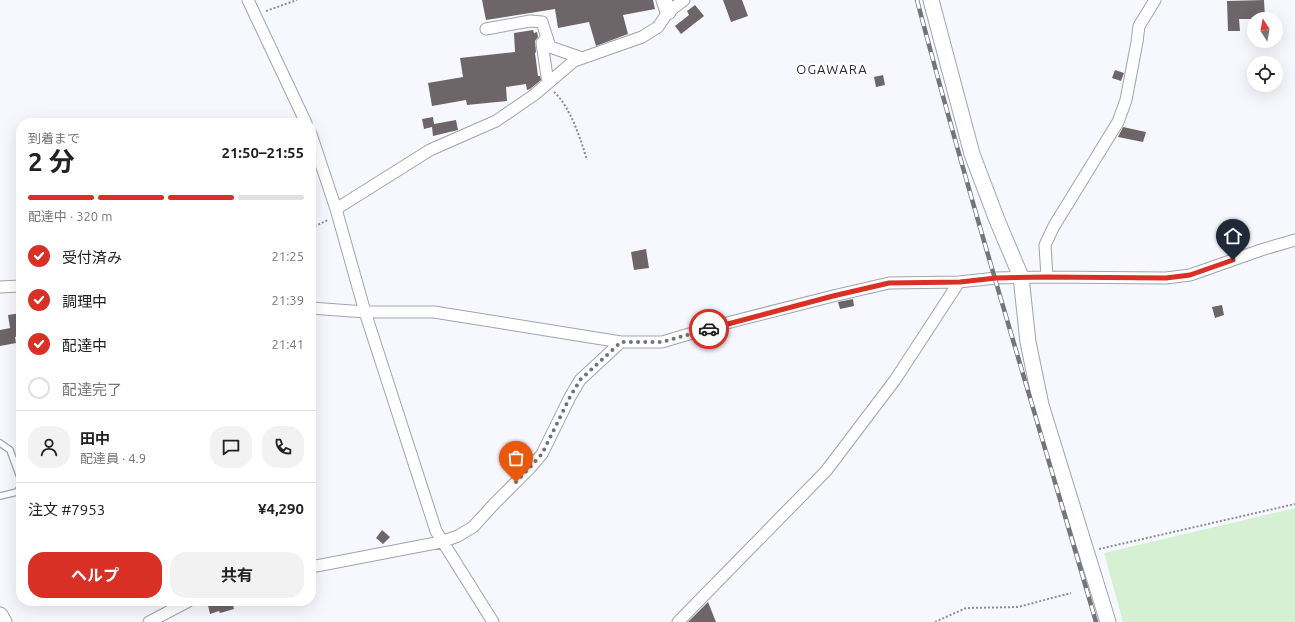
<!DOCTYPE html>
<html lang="ja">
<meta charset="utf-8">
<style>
body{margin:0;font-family:Ubuntu,"Noto Sans JP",sans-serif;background:#f2f2f2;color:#222;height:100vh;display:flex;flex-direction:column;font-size:15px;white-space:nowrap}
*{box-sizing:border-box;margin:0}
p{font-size:13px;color:#767676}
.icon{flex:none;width:22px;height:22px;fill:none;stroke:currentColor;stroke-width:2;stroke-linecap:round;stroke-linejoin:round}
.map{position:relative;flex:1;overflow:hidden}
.sheet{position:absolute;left:16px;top:118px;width:300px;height:488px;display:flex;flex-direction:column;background:#fff;border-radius:16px;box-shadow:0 4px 16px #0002}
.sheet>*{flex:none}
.needle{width:26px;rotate:349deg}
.buttons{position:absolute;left:1247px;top:12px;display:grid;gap:8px}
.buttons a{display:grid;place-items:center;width:36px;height:36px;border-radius:50%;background:#fff;box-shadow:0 4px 16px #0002;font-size:20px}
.pin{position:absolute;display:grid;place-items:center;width:34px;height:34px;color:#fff;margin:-41px -17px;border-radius:50% 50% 50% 0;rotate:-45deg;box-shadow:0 0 4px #0007}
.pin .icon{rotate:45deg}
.courier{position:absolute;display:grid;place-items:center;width:40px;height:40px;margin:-20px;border:3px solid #d93025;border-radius:50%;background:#fff;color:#222;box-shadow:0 1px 5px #0007}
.head em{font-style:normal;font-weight:700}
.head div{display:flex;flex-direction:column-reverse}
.head{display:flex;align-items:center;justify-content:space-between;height:68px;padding:0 12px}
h1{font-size:26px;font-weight:700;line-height:30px}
.bar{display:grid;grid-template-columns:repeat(4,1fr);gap:6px 4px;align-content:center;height:48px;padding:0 12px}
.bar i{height:5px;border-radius:3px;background:#e0e0e0}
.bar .current{background:#d93025}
.bar p{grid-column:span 4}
.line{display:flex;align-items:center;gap:10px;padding:0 12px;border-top:1px solid #e0e0e0}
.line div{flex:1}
.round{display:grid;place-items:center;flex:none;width:42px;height:42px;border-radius:16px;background:#f2f2f2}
ol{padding:0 12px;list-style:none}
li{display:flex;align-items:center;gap:12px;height:44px}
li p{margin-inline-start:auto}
li .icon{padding:4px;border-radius:50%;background:#d93025;color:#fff;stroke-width:4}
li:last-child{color:#767676}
li i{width:22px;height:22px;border:2px solid #e0e0e0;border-radius:50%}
.primary-button{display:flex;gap:8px;margin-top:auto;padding:8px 12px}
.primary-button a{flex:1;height:46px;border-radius:16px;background:#d93025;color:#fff;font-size:16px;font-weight:700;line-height:46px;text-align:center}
.primary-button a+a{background:#f2f2f2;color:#222}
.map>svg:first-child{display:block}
.green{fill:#d5f0d2}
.building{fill:#6e6568}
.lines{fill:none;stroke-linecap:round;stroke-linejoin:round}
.lane-casing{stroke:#a1a4ad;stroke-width:8}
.street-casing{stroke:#a1a4ad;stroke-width:13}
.secondary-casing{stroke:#a1a4ad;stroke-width:17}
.path{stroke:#8d8e93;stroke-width:2;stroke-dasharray:2 2;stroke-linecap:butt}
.lane{stroke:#fff;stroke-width:5.5}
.street{stroke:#fff;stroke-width:11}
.secondary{stroke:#fff;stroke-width:15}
.rail-casing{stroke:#74757a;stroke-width:4.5}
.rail{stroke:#fff;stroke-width:3;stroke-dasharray:9;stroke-linecap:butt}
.done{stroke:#717377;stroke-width:4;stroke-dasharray:0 7.2}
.route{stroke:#d93025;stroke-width:5}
.labels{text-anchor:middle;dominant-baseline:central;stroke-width:4;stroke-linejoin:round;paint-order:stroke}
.quarter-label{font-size:13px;letter-spacing:1px;fill:#2a2b2f;stroke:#fff}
</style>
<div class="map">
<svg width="1295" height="622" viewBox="0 0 1295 622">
<rect width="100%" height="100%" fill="#f6f8fe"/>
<path class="green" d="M 1295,508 L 1295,622 L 1123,622 L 1104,553 Z"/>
<path class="building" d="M 482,0 L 653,0 L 655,9 L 623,15 L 628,34 L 596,46 L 589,22 L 558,28 L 555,9 L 486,20 Z
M 723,0 L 742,0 L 748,16 L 731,22 Z
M 1264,0 L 1265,19 L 1239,19 L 1240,31 L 1228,31 L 1227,1 Z
M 695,5 L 704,16 L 681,34 L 675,26 L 689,15 L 687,11 Z
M 533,30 L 534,33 L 537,32 L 538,37 L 535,41 L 536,52 L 535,53 L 538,76 L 540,76 L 541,80 L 530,89 L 527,90 L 526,84 L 506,87 L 507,101 L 467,105 L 466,100 L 432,106 L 428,83 L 463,77 L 460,58 L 515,52 L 514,33 Z
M 1115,70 L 1124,73 L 1121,81 L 1112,78 Z
M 883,75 L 885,85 L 876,87 L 874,77 Z
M 433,117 L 434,124 L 456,120 L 458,130 L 433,136 L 432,127 L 424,129 L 422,119 Z
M 1123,127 L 1146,132 L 1143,142 L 1118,137 Z
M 646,249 L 649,268 L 634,270 L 631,252 Z
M 853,299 L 854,306 L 840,309 L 838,302 Z
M 1222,305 L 1224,315 L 1215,318 L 1212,307 Z
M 21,313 L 21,331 L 19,331 L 20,336 L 15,337 L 16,343 L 0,346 L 0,330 L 10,328 L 8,315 Z
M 382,530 L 390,537 L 383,544 L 376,538 Z
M 207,601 L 232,601 L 234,609 L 220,613 L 219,611 L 210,614 Z
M 708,602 L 716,622 L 688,622 Z"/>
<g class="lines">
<g class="lane-casing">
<path id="lane" d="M 0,443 L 10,450 L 21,480
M 0,496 L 17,492 L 21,486"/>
</g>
<g class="street-casing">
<path id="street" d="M 248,0 L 306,123
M 486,29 L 530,21 L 542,22 L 550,47 L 582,58
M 546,38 L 542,43 L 548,83
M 311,134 L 336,209 L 365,312 L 436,531 L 493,622
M 336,209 L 430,150 L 496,121 L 534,95 L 574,61 L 642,37 L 658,27 L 668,12 L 684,0
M 1047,277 L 1045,245 L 1054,226 L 1118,122 L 1126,100 L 1137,42 L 1139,26 L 1155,0
M 0,287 L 21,286
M 311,308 L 365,312 L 434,312 L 621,342 L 662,342 L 723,324 L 833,296 L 889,283 L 959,282 L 996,278 L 1047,277 L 1166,278 L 1190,275 L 1261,250 L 1295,240
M 311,567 L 441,542 L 458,536 L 473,527 L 495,503 L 530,468 L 542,454 L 570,397 L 580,380 L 621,342
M 149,622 L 189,601
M 678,622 L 826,471 L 895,380 L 959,282"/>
</g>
<g class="secondary-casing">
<path id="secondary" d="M 664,0 L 668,12
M 931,0 L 972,154 L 997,220 L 1021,277 L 1028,342 L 1041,405 L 1108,622
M 0,615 L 4,622"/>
</g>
<path class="path" d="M 266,11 L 297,0
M 554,92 C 570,106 581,140 587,160
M 311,228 L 328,220
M 16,446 L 21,444
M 1099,549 L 1295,504
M 935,622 L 966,608 L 1018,607 L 1071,593"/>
<use href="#lane" class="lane"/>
<use href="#street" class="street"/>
<use href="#secondary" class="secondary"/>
<g class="rail-casing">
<path id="rail" d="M 917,0 C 972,209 1036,415 1096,622"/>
</g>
<use href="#rail" class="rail"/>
</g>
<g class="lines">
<path class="done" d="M 516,482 L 542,454 L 570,397 L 580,380 L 621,342 L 662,342 L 709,329"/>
<path class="route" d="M 709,329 L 833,296 L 889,283 L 960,282 L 996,278 L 1047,277 L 1166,278 L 1190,275 L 1233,260"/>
</g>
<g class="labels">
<g class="quarter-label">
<text x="832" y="69">OGAWARA</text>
</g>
</g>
</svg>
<div class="buttons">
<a><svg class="needle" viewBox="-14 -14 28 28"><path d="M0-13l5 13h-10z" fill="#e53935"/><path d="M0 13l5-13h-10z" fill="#767676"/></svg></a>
<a><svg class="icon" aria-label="locate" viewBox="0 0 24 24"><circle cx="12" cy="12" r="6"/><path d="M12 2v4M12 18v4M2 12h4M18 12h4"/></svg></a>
</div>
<div class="pin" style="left:516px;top:482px;background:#ea580c"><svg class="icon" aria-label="bag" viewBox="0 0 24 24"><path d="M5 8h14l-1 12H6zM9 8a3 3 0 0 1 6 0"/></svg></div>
<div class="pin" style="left:1233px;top:260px;background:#1f2937"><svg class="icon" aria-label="home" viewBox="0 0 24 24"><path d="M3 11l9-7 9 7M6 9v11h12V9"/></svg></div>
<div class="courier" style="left:709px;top:329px"><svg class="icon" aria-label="car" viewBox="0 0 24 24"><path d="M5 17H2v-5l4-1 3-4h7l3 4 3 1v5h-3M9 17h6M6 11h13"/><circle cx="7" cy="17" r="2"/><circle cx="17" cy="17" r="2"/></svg></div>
<section class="sheet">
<div class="head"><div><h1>2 分</h1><p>到着まで</p></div><em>21:50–21:55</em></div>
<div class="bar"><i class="current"></i><i class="current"></i><i class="current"></i><i></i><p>配達中 · 320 m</p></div>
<ol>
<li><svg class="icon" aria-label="check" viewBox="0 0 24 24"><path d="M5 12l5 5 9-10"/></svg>受付済み<p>21:25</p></li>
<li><svg class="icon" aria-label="check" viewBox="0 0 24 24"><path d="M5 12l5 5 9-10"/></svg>調理中<p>21:39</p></li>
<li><svg class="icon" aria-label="check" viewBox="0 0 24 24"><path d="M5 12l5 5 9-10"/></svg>配達中<p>21:41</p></li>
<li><i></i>配達完了</li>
</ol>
<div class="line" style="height:72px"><a class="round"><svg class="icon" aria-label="person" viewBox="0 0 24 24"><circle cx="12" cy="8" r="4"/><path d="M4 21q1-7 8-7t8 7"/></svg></a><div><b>田中</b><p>配達員 · 4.9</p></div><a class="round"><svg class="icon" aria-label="chat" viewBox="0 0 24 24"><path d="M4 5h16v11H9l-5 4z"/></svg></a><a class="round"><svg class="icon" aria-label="phone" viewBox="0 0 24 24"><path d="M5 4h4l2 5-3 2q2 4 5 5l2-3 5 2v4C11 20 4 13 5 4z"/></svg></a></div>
<div class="line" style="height:52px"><div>注文 #7953</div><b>¥4,290</b></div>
<div class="primary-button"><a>ヘルプ</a><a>共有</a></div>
</section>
</div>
